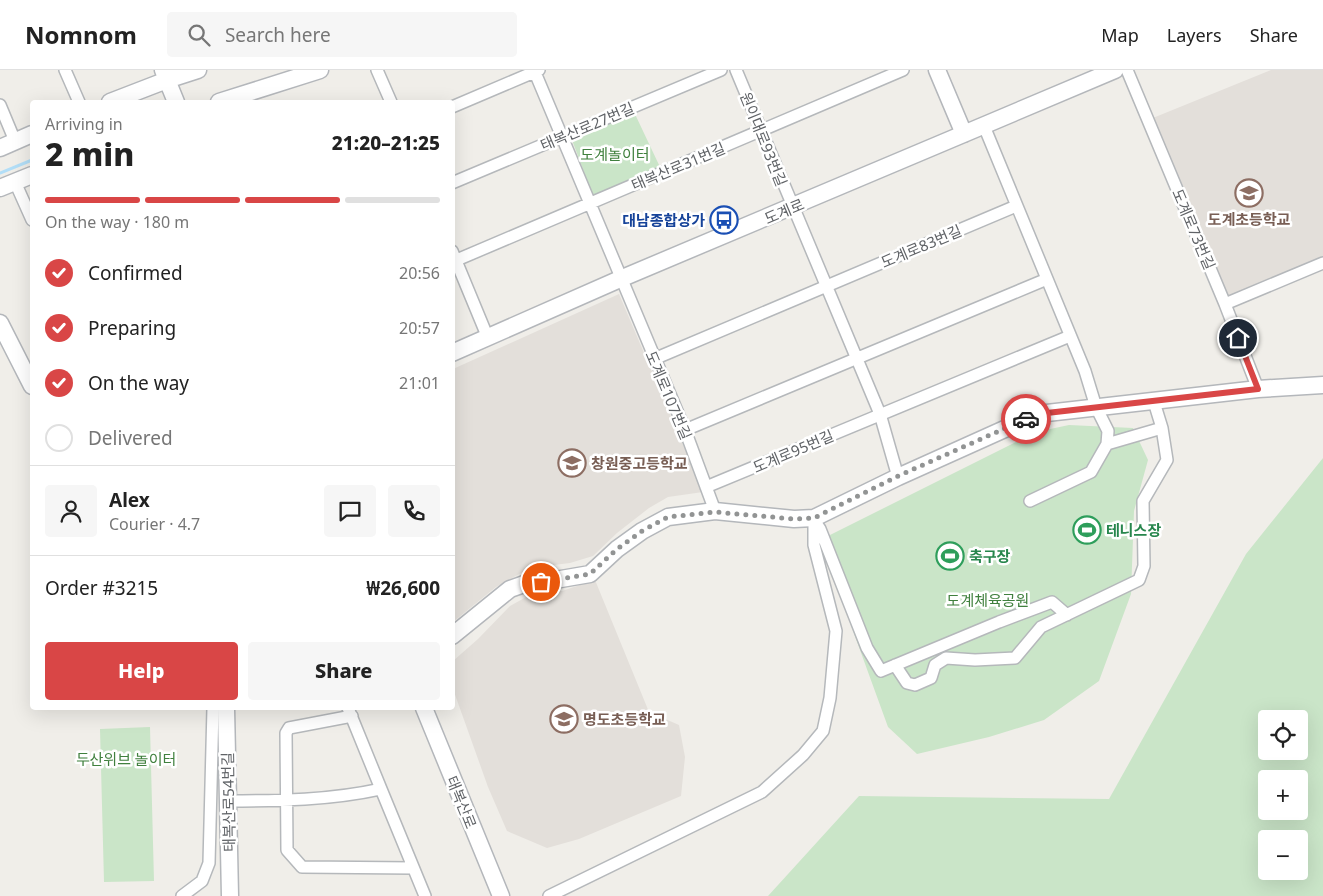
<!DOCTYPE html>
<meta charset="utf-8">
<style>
body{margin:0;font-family:"Noto Sans","Noto Sans KR",sans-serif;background:#f6f6f6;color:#222;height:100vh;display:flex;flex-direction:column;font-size:19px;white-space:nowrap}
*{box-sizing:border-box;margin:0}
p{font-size:16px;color:#767676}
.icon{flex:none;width:28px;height:28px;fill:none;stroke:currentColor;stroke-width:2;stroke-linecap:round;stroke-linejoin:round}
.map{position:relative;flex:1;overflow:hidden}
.details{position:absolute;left:30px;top:30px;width:425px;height:610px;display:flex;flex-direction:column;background:#fff;border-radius:5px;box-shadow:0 5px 20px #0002}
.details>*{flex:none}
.fabs{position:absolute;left:1258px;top:640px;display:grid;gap:10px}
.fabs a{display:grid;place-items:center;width:50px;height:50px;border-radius:5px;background:#fff;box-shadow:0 5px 20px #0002;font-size:25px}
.pin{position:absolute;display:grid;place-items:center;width:42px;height:42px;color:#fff;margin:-21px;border:2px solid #fff;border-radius:50%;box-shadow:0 1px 5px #0007}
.courier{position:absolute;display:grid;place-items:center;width:50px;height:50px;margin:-25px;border:4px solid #d94646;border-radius:50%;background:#fff;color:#222;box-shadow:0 1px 6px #0007}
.head em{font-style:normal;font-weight:800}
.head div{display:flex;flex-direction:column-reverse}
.head{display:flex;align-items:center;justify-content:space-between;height:85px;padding:0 15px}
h1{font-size:32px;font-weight:800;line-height:38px}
.bar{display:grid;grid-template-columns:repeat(4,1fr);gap:8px 5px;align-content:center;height:60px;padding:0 15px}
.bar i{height:6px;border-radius:4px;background:#e0e0e0}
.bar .on{background:#d94646}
.bar p{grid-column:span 4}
.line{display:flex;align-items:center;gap:12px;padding:0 15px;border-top:1px solid #e0e0e0}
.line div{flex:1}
.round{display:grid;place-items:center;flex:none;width:52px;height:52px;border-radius:5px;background:#f6f6f6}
ol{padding:0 15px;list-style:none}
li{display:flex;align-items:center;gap:15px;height:55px}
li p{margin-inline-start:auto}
li .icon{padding:5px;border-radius:50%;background:#d94646;color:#fff;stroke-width:4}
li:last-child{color:#767676}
li i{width:28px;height:28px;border:2px solid #e0e0e0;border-radius:50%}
.primary-button{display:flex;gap:10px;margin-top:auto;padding:10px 15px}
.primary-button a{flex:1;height:58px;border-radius:5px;background:#d94646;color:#fff;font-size:20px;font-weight:800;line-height:58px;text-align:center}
.primary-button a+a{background:#f6f6f6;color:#222}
header{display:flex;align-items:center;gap:30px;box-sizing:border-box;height:70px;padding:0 25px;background:#fff;border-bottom:1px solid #e0e0e0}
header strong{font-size:24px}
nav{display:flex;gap:28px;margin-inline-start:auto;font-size:18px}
.search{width:350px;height:45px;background:#f6f6f6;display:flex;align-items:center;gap:12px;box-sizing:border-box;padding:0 18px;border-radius:5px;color:#767676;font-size:19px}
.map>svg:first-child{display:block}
.education{fill:#e3dfda}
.green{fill:#cae5c8;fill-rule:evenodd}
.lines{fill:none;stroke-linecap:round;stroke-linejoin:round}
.stream{stroke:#b2def7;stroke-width:3}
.street-casing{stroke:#b5b8bb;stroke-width:14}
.secondary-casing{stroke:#b4b7bb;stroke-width:19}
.street{stroke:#fff;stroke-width:11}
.secondary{stroke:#fff;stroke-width:16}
.done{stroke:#929494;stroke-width:5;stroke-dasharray:0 9}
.route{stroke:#d94646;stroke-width:6}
.labels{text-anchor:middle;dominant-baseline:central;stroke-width:5;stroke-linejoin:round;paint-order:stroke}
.street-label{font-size:15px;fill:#606367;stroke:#fff}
.park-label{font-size:15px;fill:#40803e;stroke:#fff}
.education-label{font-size:15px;font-weight:bold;fill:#785e54;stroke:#fff;text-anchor:start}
.transit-label{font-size:15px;font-weight:bold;fill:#164399;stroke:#fff;text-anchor:end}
.leisure-label{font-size:15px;font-weight:bold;fill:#27864d;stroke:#fff;text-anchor:start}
</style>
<header>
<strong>Nomnom</strong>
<div class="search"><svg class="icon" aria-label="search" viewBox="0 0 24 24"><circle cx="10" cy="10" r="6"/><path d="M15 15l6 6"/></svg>Search here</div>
<nav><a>Map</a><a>Layers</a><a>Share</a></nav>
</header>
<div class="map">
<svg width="1323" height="826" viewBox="0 0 1323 826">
<rect width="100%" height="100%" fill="#f0eee9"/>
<path class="education" d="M 1271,0 L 1323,0 L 1323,193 L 1225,234 L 1143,52 Z
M 619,224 L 703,422 L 668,427 L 649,438 L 617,463 L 593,486 L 570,493 L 530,498 L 496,517 L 453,552 L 453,299 Z
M 595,510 L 649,642 L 679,655 L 685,687 L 681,726 L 579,769 L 547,778 L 507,761 L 488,717 L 453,619 L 453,591 L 478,569 L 510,536 L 537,521 L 562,521 Z"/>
<path class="green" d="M 634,42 L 660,97 L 593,126 L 572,70 Z
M 1069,355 L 1133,358 L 1148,390 L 1134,441 L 1131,524 L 1099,611 L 1044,650 L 989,667 L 917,684 L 888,657 L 820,470 L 1036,362 Z
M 1323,388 L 1323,826 L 768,826 L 859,726 L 1109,729 L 1246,484 ZM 1266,649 L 1299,649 L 1299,681 L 1266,681 ZM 1266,709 L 1299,709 L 1299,741 L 1266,741 ZM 1266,769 L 1299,769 L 1299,801 L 1266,801 Z
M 150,657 L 154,811 L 104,812 L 100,659 Z"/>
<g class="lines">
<path class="stream" d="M 0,103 L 32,90"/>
<g class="street-casing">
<path id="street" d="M 65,0 L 79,32
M 377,0 L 391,32
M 534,0 L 685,360 L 715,441
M 736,0 L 880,344 L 898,407
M 1127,0 L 1225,234 L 1258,319
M 0,35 L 15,71
M 452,37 L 539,0
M 984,56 L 1085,301 L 1096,337 L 1108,361 L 1107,374 L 1091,402 L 1030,431
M 15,112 L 32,150
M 452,113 L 721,0
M 452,181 L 488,268
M 452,192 L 903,0
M 1225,234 L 1323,193
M 654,289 L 1016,136
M 685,360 L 1047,209
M 1107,374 L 1162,358
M 706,417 L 1070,266
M 814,450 L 820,459 L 867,578 L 881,601 L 999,552 L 1052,532 L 1067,545
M 895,595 L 907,613 L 915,615 L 931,608 L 935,595 L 946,588 L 975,590 L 1015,588 L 1041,557 L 1139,510 L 1144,496 L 1143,431 L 1167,390 L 1162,358 L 1154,332
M 352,646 L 289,658 L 286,663 L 287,780 L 302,797 L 413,798
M 381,719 L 425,826
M 228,731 C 279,731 331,730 381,719 L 348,638
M 182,826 L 202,811 L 209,793 L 213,638
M 549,826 L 762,722 L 803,685 L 823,661 L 830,628 L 836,561 L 814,475 L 814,448"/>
</g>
<g class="secondary-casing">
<path id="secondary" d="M 163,0 L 176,32
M 937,0 L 964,64
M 110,32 L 167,10 L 198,0
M 219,32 L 320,0
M 0,78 L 32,64
M 0,118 L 32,105
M 0,253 L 32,316
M 452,283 L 620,209 L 1115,0
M 452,566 L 510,519 L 527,513 L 555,510 L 590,504 L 617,479 L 642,461 L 668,447 L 715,441 L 794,449 L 814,448 L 898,407 L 1038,344 L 1258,319 L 1323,315
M 226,638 L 230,826
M 424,638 L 501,826"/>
</g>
<use href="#street" class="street"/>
<use href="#secondary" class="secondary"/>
</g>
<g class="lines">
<path class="done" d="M 541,512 L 590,504 L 617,479 L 642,461 L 668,447 L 715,442 L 794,449 L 814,448 L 898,406 L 1026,349"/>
<path class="route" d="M 1026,349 L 1038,344 L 1258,319 L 1238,268"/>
</g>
<defs>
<g id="school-ring" transform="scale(1.4375)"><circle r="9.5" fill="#fff" stroke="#8d6e63" stroke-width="1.5"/><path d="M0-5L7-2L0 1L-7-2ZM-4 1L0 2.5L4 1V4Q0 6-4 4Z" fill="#8d6e63"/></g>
<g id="bus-ring" transform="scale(1.4375)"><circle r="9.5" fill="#fff" stroke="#1a4fb4" stroke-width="1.5"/><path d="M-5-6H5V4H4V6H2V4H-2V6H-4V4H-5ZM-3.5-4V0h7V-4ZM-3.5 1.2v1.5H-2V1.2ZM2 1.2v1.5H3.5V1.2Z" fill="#1a4fb4"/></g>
<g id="stadium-ring" transform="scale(1.4375)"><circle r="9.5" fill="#fff" stroke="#2e9e5b" stroke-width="1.5"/><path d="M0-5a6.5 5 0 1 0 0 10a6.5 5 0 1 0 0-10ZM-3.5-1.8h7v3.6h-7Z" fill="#2e9e5b"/></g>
</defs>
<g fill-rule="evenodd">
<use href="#school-ring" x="1249" y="123"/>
<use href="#bus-ring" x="724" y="150"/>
<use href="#school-ring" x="572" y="393"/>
<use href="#stadium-ring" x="1087" y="460"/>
<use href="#stadium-ring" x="950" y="486"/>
<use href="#school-ring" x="564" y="649"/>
</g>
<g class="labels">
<g class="street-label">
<text transform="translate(587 56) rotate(-23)">태복산로27번길</text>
<text transform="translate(764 69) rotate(68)">원이대로93번길</text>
<text transform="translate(678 96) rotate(-23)">태복산로31번길</text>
<text transform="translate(784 141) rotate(-23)">도계로</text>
<text transform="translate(1194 159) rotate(67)">도계로73번길</text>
<text transform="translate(921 176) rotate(-23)">도계로83번길</text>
<text transform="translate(669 325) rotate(67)">도계로107번길</text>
<text transform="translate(793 381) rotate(-23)">도계로95번길</text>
<text transform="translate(228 732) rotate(-91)">태복산로54번길</text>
<text transform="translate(462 732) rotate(68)">태복산로</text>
</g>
<g class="park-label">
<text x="615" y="84">도계놀이터</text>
<text x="988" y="530">도계체육공원</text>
<text x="126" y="689">두산위브 놀이터</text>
</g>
<g class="education-label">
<text x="1249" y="149" text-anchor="middle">도계초등학교</text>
<text x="591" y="393">창원중고등학교</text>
<text x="583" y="649">명도초등학교</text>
</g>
<g class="transit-label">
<text x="705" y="150">대남종합상가</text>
</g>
<g class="leisure-label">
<text x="1106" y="460">테니스장</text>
<text x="969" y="486">축구장</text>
</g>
</g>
</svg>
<div class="fabs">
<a><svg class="icon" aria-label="locate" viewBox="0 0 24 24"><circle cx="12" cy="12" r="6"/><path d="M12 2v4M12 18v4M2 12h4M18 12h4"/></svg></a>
<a>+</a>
<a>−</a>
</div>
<div class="pin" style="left:541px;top:512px;background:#ea580c"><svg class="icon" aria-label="bag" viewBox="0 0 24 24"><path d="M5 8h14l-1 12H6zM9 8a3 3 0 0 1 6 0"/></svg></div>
<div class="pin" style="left:1238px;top:268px;background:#1f2937"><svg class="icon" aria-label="home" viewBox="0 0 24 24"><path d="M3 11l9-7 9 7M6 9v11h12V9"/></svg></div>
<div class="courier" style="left:1026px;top:349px"><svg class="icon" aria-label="car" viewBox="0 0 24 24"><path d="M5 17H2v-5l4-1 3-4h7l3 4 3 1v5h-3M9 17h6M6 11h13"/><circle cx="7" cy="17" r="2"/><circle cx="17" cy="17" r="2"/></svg></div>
<section class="details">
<div class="head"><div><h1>2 min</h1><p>Arriving in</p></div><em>21:20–21:25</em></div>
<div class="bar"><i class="on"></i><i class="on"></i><i class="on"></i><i></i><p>On the way · 180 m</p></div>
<ol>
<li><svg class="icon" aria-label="check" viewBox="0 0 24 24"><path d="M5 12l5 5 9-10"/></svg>Confirmed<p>20:56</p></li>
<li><svg class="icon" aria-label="check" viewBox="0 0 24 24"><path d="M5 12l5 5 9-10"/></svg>Preparing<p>20:57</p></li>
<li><svg class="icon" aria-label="check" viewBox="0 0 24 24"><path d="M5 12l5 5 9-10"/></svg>On the way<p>21:01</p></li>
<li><i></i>Delivered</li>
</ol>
<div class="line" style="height:90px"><a class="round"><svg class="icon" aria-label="person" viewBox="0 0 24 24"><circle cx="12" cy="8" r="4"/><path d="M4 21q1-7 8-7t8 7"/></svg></a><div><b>Alex</b><p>Courier · 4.7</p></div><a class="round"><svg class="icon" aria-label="chat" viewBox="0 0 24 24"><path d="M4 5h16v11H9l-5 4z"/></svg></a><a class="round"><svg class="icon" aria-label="phone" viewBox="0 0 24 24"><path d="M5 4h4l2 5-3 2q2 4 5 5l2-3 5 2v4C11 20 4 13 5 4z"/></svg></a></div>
<div class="line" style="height:65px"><div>Order #3215</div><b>₩26,600</b></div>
<div class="primary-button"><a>Help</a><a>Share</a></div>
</section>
</div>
